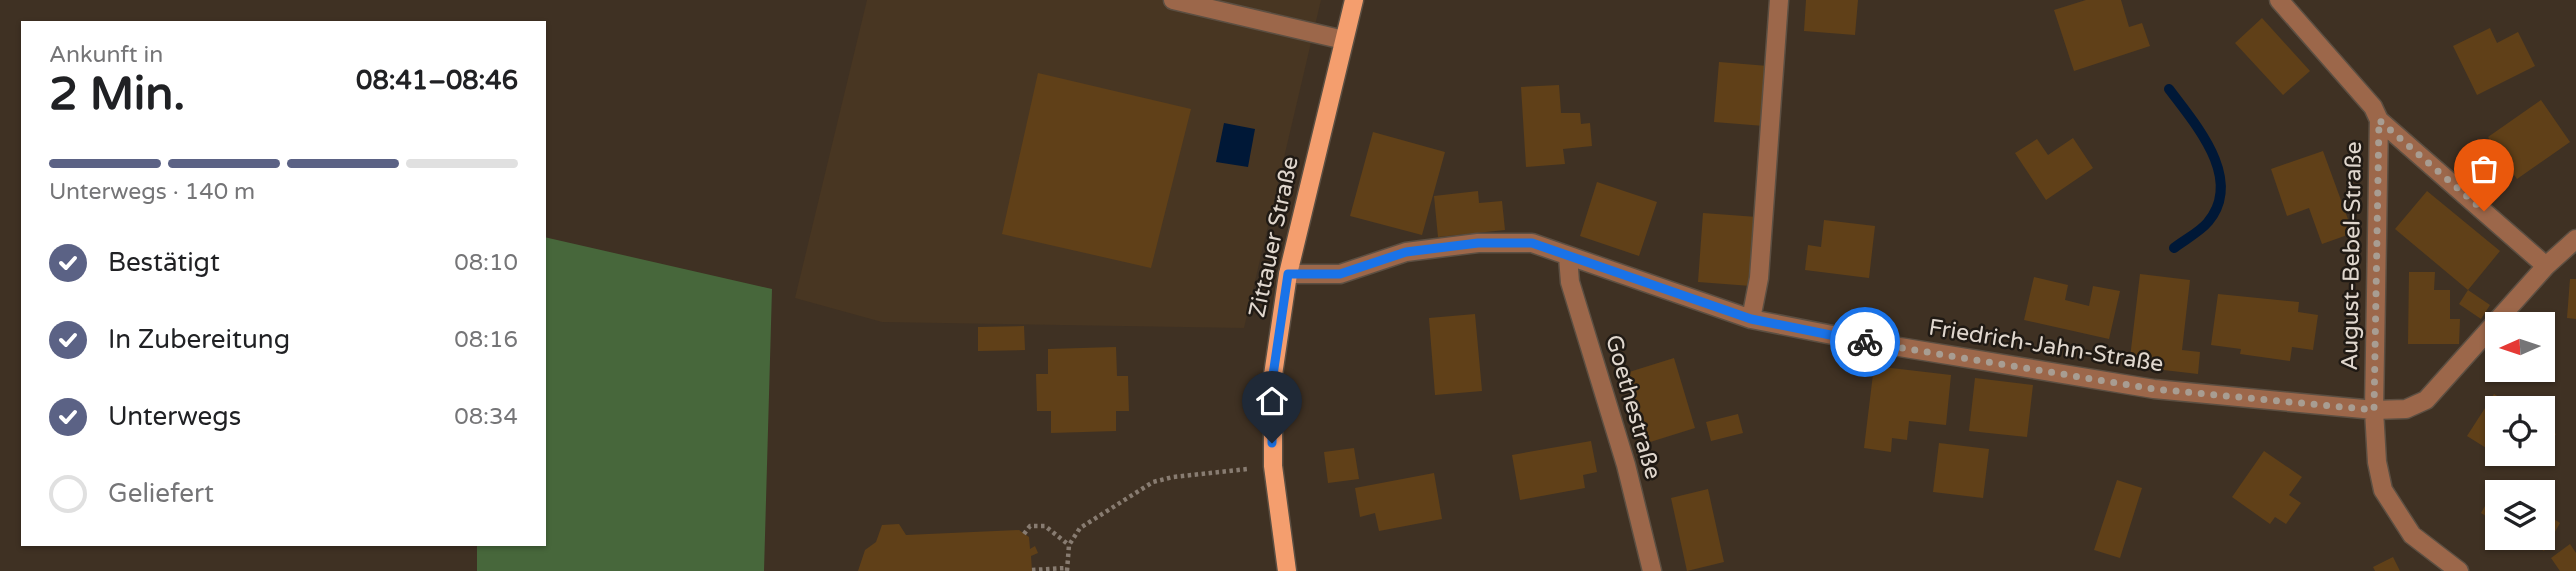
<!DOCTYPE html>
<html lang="de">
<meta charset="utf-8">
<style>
body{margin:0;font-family:"Varela Round",sans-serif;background:#f2f2f2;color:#202124;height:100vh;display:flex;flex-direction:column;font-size:26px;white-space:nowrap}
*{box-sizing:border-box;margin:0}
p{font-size:23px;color:#757577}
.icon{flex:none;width:38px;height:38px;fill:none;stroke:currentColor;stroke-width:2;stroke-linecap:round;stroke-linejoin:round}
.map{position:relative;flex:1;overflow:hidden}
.sheet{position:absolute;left:21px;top:21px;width:525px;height:525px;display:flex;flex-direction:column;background:#fff;border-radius:0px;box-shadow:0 2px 5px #0004}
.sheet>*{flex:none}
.needle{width:46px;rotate:267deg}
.fabs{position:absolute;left:2485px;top:312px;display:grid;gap:14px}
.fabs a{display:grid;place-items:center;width:70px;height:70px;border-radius:0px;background:#fff;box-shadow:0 2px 5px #0004;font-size:35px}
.pin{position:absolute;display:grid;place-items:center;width:60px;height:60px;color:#fff;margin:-72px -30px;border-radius:50% 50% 50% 0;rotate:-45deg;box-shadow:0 0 7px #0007}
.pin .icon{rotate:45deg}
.courier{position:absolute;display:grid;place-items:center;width:70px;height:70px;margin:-35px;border:5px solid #1a73e8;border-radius:50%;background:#fff;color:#222;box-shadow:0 2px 9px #0007}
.head em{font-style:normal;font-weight:700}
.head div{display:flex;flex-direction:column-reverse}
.head{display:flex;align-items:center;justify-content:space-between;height:119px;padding:0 28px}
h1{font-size:46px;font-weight:700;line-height:52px}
.bar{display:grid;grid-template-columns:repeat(4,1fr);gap:10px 7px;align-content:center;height:84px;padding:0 28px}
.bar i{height:9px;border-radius:5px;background:#e0e0e0}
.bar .active{background:#5b6285}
.bar p{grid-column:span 4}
ol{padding:0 28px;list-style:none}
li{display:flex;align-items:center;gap:21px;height:77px}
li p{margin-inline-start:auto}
li .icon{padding:7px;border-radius:50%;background:#5b6285;color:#fff;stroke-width:4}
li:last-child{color:#757577}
li i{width:38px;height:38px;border:4px solid #e0e0e0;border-radius:50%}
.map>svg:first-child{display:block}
.built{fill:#483622}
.green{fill:#47673b}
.water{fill:#001837}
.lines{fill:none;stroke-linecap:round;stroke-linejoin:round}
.stream{stroke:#001837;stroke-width:10}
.building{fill:#604018}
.minor-casing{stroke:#5c4f42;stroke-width:21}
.major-casing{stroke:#5c4f42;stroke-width:21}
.path{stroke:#887c71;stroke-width:4.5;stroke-dasharray:3.5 3.5;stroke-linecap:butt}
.minor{stroke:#9c674a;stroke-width:18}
.major{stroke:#f49e6e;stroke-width:18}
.done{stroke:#a89d92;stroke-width:7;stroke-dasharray:0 12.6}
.route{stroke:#1a73e8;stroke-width:9}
.labels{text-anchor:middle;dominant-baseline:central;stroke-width:5;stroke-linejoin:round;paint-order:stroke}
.street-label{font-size:23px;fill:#e0d7ce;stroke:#201a14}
</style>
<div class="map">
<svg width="2576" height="571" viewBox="0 0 2576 571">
<rect width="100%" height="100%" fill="#3f3123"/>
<path class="built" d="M 867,0 L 1321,0 L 1244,328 L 882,322 L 795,298 Z"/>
<path class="green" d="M 544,237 L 772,289 L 764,571 L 477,571 L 477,544 L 544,544 Z"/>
<path class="water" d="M 1224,123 L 1255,129 L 1248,167 L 1216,162 Z"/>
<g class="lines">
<path class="stream" d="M 2169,89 C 2196,125 2244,179 2208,222 C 2200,232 2184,240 2174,248"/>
</g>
<path class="building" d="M 1806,0 L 1858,0 L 1855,35 L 1804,31 Z
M 2086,0 L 2121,0 L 2129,27 L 2142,23 L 2150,46 L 2074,71 L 2054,10 Z
M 2262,18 L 2310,71 L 2283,95 L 2235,43 Z
M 2490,28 L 2497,43 L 2518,32 L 2535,66 L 2477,95 L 2453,46 Z
M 1719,62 L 1768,66 L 1764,126 L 1714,122 Z
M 1038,73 L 1191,109 L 1151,268 L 1002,234 Z
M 1559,85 L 1561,113 L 1580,113 L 1581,124 L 1590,123 L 1592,146 L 1563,149 L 1565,164 L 1526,167 L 1521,87 Z
M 2541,100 L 2570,142 L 2517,179 L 2488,137 Z
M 1373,132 L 1445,152 L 1422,235 L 1350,216 Z
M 2073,138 L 2093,168 L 2046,200 L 2015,153 L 2037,139 L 2048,155 Z
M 2323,151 L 2353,233 L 2322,244 L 2309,208 L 2287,216 L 2271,169 Z
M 1597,182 L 1657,202 L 1639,256 L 1580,236 Z
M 1478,191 L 1479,203 L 1502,201 L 1505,230 L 1438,237 L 1434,196 Z
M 2427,191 L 2500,251 L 2468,290 L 2395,229 Z
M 1703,213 L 1757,217 L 1751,286 L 1698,282 Z
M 1824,220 L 1875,226 L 1869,278 L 1805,270 L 1808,245 L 1821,247 Z
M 2409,272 L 2435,272 L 2434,290 L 2450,290 L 2450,319 L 2460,319 L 2459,344 L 2408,344 Z
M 2140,274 L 2190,280 L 2182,350 L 2200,352 L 2198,374 L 2129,366 Z
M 2034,277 L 2068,285 L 2065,300 L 2089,306 L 2093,286 L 2120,291 L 2109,339 L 2024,320 Z
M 2570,279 L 2576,279 L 2576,319 L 2567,318 Z
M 2468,290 L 2490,305 L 2481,319 L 2459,304 Z
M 2218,294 L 2299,302 L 2298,312 L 2318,315 L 2313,350 L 2292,347 L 2290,361 L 2240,354 L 2241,349 L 2211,345 Z
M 1475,314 L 1482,391 L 1435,395 L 1429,318 Z
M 1024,326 L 1025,350 L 978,351 L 978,327 Z
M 1116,347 L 1117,376 L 1128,376 L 1129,411 L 1116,411 L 1116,431 L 1051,433 L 1051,411 L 1037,411 L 1036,374 L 1048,374 L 1048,349 Z
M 1674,358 L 1695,428 L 1647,443 L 1626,373 Z
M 1874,366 L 1951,375 L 1946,425 L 1909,421 L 1907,440 L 1892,438 L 1891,452 L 1864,448 Z
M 1975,378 L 2033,385 L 2027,437 L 1969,431 Z
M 2494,394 L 2516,408 L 2497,408 L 2497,453 L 2512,453 L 2507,461 L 2467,436 Z
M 1738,414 L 1743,433 L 1711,441 L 1706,422 Z
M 2543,425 L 2556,434 L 2539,460 L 2528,453 L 2543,453 Z
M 1591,441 L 1597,472 L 1583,475 L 1585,488 L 1520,500 L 1512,455 Z
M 1939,443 L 1989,449 L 1983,498 L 1933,492 Z
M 1354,448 L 1359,479 L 1328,483 L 1324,452 Z
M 2264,451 L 2302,477 L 2289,495 L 2301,503 L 2286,524 L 2275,517 L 2270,524 L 2232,497 Z
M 1434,473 L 1442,519 L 1379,531 L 1375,513 L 1360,517 L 1355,488 Z
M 2117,480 L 2142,488 L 2120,558 L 2094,550 Z
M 2497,485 L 2509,492 L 2497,492 L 2497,523 L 2481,513 Z
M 1708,489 L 1724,562 L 1687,571 L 1671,498 Z
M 2543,512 L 2560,523 L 2544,551 L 2522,537 L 2543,537 Z
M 899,524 L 906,535 L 1019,530 L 1029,537 L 1030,549 L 1035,546 L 1038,553 L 1031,556 L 1032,571 L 858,571 L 865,550 L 876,542 L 882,525 Z
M 2570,544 L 2576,553 L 2576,571 L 2560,571 L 2551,558 Z
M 2393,557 L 2400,571 L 2375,571 L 2373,567 Z"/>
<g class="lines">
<g class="minor-casing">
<path id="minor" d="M 1173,0 L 1344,40
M 2279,0 L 2373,107 L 2379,120 L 2374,410 L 2377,462 L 2383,490 L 2412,535 L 2459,571
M 2379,120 L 2546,266
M 1568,257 L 1570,282 L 1626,465 L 1652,571
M 1288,274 L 1340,274 L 1406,252 L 1478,243 L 1532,243 L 1751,319 L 1863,341 L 2154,389 L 2374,410 L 2406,409 L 2426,400 L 2546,266 L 2576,239
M 1751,319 L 1759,278 L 1779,0"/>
</g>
<g class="major-casing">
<path id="major" d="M 1287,571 L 1273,466 L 1273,375 L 1288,274 L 1354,0"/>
</g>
<path class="path" d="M 1024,534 L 1030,526 L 1045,526 L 1069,545
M 1032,570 L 1066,568
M 1067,571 L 1069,545 L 1080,528 L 1153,482 L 1173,477 L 1247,469"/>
<use href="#minor" class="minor"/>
<use href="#major" class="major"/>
</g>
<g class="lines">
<path class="done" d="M 1865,342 L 2154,389 L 2374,410 L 2379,120 L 2484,211"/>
<path class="route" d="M 1272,443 L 1273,375 L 1288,274 L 1340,274 L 1406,252 L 1478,243 L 1532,243 L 1751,319 L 1865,342"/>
</g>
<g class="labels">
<g class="street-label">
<text transform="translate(1274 237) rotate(-78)">Zittauer Straße</text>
<text transform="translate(2352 256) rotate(-89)">August-Bebel-Straße</text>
<text transform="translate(2046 346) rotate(9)">Friedrich-Jahn-Straße</text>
<text transform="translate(1633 407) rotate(74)">Goethestraße</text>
</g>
</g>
</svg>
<div class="fabs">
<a><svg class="needle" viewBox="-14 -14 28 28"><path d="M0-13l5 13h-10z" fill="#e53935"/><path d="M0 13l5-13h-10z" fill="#757577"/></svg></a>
<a><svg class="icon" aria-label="locate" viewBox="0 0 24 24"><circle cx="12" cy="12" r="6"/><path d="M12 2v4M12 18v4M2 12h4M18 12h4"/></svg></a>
<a><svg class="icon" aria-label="layers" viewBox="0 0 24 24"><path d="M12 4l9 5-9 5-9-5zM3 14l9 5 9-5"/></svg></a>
</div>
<div class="pin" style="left:2484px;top:211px;background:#ea580c"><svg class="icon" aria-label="bag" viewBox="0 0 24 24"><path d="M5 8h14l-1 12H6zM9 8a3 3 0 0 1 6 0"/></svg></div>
<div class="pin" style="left:1272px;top:443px;background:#1f2937"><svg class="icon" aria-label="home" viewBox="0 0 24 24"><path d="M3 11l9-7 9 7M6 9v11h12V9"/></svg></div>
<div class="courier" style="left:1865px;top:342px"><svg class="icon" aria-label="bike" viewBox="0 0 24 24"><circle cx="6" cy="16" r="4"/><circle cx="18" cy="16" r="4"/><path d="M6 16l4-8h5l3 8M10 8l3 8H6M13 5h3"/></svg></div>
<section class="sheet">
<div class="head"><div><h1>2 Min.</h1><p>Ankunft in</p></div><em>08:41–08:46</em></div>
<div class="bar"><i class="active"></i><i class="active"></i><i class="active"></i><i></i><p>Unterwegs · 140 m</p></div>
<ol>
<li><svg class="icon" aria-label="check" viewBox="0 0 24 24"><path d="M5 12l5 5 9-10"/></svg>Bestätigt<p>08:10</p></li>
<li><svg class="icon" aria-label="check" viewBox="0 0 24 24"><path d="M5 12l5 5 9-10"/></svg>In Zubereitung<p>08:16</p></li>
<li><svg class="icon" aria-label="check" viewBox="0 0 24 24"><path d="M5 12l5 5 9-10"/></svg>Unterwegs<p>08:34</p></li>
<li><i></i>Geliefert</li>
</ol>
</section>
</div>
